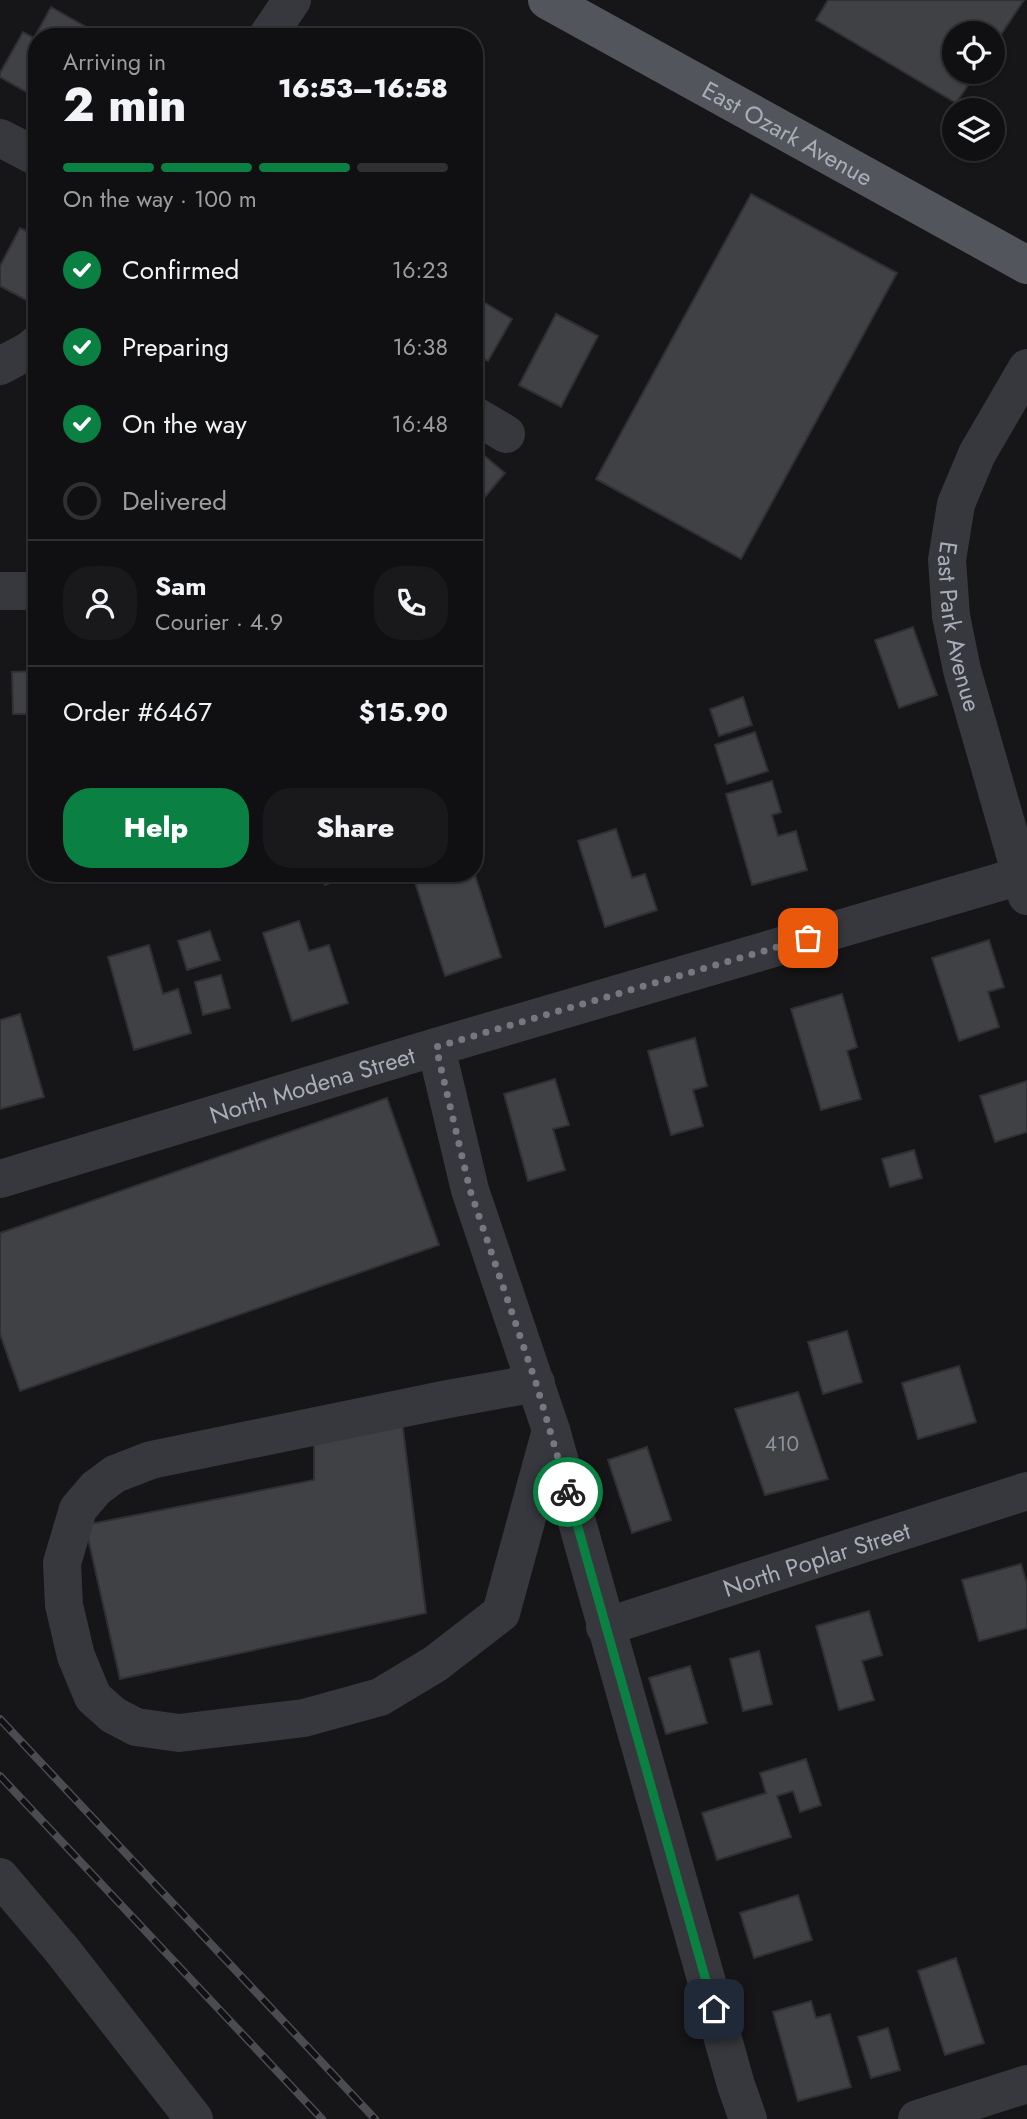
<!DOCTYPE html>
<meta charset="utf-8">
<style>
body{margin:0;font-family:Jost,sans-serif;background:#19191b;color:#f1f3f6;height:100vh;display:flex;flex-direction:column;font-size:26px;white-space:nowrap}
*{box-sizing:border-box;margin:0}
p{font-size:23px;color:#9c9d9f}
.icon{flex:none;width:38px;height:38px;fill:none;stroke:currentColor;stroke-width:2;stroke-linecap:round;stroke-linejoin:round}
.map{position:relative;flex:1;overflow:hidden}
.sheet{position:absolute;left:28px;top:28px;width:455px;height:854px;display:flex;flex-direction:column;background:#101012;border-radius:28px;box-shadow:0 2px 5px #0004,0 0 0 2px #303032}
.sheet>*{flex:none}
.tools{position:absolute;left:942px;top:21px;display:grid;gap:14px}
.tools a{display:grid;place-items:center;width:63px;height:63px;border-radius:50%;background:#101012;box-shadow:0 2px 5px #0004,0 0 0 2px #303032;font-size:35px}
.pin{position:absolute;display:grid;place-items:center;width:60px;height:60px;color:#fff;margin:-30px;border-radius:14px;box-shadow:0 4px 10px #0006}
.courier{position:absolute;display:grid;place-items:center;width:70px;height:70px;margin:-35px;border:5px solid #0b8043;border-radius:50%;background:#fff;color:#222;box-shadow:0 2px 9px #0007}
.overview em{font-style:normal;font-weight:800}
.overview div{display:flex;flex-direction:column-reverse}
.overview{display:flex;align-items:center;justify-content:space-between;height:119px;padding:0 35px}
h1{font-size:46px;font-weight:800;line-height:52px}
.bar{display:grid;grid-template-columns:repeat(4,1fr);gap:10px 7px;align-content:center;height:84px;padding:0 35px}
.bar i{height:9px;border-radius:5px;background:#303032}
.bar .current{background:#0b8043}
.bar p{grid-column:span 4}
.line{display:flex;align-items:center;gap:18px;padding:0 35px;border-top:2px solid #303032}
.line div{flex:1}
.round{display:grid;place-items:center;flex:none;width:74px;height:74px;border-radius:28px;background:#19191b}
ol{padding:0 35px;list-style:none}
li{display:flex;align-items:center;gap:21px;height:77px}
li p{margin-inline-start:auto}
li .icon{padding:7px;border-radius:50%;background:#0b8043;color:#fff;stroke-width:4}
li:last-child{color:#9c9d9f}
li i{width:38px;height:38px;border:4px solid #303032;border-radius:50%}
.button{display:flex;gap:14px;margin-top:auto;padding:14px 35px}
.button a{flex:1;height:80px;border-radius:28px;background:#0b8043;color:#fff;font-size:28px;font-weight:800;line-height:80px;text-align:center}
.button a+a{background:#19191b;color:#f1f3f6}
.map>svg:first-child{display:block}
.building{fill:#404145;stroke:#303034;stroke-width:2}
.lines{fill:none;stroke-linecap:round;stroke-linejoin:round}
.minor{stroke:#37383d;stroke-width:38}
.major{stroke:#53555c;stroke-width:38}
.rail-casing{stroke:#4a4c52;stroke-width:8}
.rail{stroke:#111113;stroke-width:5;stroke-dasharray:16;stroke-linecap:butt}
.done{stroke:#757880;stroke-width:7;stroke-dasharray:0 12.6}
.route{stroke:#0b8043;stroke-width:9}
.labels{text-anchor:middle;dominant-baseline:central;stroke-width:7;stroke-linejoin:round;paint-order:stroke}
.number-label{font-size:21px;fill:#8e929b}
.street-label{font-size:24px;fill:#a8adb8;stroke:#111113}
</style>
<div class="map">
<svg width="1027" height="2119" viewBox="0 0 1027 2119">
<rect width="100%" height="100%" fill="#161618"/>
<path class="building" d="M 828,0 L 1024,0 L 992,48 L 992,33 L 954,33 L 954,72 L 977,72 L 956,103 L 816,20 Z
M 51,7 L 93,31 L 90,37 L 37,37 L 37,98 L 0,77 L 0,73 L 23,32 L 34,38 Z
M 751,194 L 897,273 L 741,559 L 596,479 Z
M 20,228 L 37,236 L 37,284 L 28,301 L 0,286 L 0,266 Z
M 477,298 L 512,319 L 488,361 L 474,354 L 474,303 Z
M 556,314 L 598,336 L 561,407 L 519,385 Z
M 37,422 L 37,443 L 27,430 Z
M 474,447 L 505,473 L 474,510 Z
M 913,627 L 937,695 L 899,708 L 875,640 Z
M 37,671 L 37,714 L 13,714 L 12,672 Z
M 743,697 L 752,725 L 719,736 L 710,709 Z
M 755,732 L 768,771 L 727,784 L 715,745 Z
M 772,781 L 781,812 L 772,815 L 778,836 L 796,831 L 807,870 L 752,885 L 726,794 Z
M 616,829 L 632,878 L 645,874 L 657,910 L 605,927 L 578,841 Z
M 320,873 L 355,873 L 356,874 L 325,885 Z
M 431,873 L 452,873 L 454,881 L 475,875 L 501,957 L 445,976 L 414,879 Z
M 299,921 L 309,951 L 329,945 L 348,1003 L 292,1021 L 263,933 Z
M 210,931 L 220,960 L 187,970 L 178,941 Z
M 989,940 L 1004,987 L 988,992 L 999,1027 L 959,1041 L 932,958 Z
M 149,945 L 163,994 L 178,989 L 191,1033 L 134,1050 L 108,957 Z
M 221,975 L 230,1008 L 203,1015 L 195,982 Z
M 842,994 L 857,1047 L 847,1051 L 861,1099 L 821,1110 L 791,1009 Z
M 20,1014 L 44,1097 L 0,1109 L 0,1020 Z
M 695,1038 L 707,1086 L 693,1090 L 703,1126 L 671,1135 L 648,1051 Z
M 555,1079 L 569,1125 L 553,1129 L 565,1170 L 528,1181 L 504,1094 Z
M 1027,1081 L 1027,1132 L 995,1142 L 980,1096 Z
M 387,1098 L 439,1245 L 20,1391 L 0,1334 L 0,1233 Z
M 914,1150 L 922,1178 L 890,1187 L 882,1159 Z
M 847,1331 L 862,1382 L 823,1394 L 808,1342 Z
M 959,1366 L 976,1422 L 918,1439 L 902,1383 Z
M 798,1392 L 828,1479 L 765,1495 L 735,1409 Z
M 402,1421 L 426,1613 L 120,1679 L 85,1525 L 314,1480 L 314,1440 Z
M 647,1447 L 671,1520 L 632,1533 L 608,1460 Z
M 1021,1564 L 1027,1584 L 1027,1628 L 979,1641 L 962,1580 Z
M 869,1611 L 882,1655 L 862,1661 L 874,1700 L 839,1710 L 816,1626 Z
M 759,1651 L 772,1704 L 743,1711 L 730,1659 Z
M 690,1666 L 707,1723 L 666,1734 L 649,1678 Z
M 806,1759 L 821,1805 L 800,1812 L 793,1791 L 777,1796 L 791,1837 L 717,1860 L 702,1813 L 766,1793 L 760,1773 Z
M 798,1895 L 812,1940 L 754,1958 L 740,1913 Z
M 956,1958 L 984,2043 L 945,2055 L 918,1971 Z
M 811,2001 L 816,2018 L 830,2014 L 851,2087 L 798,2101 L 773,2012 Z
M 888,2028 L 900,2070 L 871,2078 L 858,2037 Z"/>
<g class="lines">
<g class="minor">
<path d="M 267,37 L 292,0"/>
<path d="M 0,138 L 37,157"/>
<path d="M 0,366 L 30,350 L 37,344"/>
<path id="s1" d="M 1027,368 L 977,454 L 956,504 L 947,560 L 951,616 L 962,670 L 1027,896"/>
<path d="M 474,415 L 506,434"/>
<path d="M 0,591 L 37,591"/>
<path d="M 436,1047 L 470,1190 L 551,1430 L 736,2085 L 748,2119"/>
<path id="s2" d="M 0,1179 L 436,1047 L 1027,874"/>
<path d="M 536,1383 L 443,1400 L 151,1460 L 115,1474 L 96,1488 L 78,1509 L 62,1563 L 64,1605 L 76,1656 L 93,1697 L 113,1715 L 136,1727 L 179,1733 L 304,1718 L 380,1697 L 435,1664 L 501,1613 L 551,1430"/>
<path id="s3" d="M 605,1627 L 1027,1491"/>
<path d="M 0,1877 L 62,1950 L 194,2119"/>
<path d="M 917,2119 L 1027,2084"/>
</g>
<path class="major" id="s4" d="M 547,0 L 1027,265"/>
<g class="rail-casing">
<path id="rail" d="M 0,1719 L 375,2119
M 0,1776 L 322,2119"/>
</g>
<use href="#rail" class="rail"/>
</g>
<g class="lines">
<path class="done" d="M 568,1492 L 536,1383 L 470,1190 L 436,1047 L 808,938"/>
<path class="route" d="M 568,1492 L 714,2009"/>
</g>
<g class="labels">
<g class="number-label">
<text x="782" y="1444">410</text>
</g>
<g class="street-label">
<text stroke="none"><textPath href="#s4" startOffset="275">East Ozark Avenue</textPath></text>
<text stroke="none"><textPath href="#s1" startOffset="278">East Park Avenue</textPath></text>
<text stroke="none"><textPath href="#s2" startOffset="326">North Modena Street</textPath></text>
<text stroke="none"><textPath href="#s3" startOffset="222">North Poplar Street</textPath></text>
</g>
</g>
</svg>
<div class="tools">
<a><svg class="icon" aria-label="locate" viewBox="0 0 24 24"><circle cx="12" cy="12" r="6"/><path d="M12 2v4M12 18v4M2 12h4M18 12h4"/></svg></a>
<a><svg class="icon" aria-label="layers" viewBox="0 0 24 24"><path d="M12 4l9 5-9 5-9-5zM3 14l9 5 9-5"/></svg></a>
</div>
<div class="pin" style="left:808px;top:938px;background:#ea580c"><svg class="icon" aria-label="bag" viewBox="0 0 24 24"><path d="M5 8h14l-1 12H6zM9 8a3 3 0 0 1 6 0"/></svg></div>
<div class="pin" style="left:714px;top:2009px;background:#1f2937"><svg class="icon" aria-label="home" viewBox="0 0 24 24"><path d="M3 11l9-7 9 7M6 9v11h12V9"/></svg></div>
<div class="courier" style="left:568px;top:1492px"><svg class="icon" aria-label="bike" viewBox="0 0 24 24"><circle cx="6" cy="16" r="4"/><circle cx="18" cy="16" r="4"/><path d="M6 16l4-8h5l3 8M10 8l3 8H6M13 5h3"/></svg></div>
<section class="sheet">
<div class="overview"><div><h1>2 min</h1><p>Arriving in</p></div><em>16:53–16:58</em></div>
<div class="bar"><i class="current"></i><i class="current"></i><i class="current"></i><i></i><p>On the way · 100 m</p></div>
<ol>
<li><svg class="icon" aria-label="check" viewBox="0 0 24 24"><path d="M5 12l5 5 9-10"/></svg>Confirmed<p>16:23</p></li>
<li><svg class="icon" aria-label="check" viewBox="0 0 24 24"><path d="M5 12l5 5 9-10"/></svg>Preparing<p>16:38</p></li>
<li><svg class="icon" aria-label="check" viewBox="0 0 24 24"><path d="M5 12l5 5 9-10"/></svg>On the way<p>16:48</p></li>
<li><i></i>Delivered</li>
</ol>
<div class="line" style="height:126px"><a class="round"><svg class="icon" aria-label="person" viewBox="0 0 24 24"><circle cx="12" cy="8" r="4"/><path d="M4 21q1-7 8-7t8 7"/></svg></a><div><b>Sam</b><p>Courier · 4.9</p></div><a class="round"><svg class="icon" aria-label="phone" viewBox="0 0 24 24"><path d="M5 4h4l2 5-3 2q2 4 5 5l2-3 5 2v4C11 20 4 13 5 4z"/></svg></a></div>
<div class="line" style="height:91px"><div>Order #6467</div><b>$15.90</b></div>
<div class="button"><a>Help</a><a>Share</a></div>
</section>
</div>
